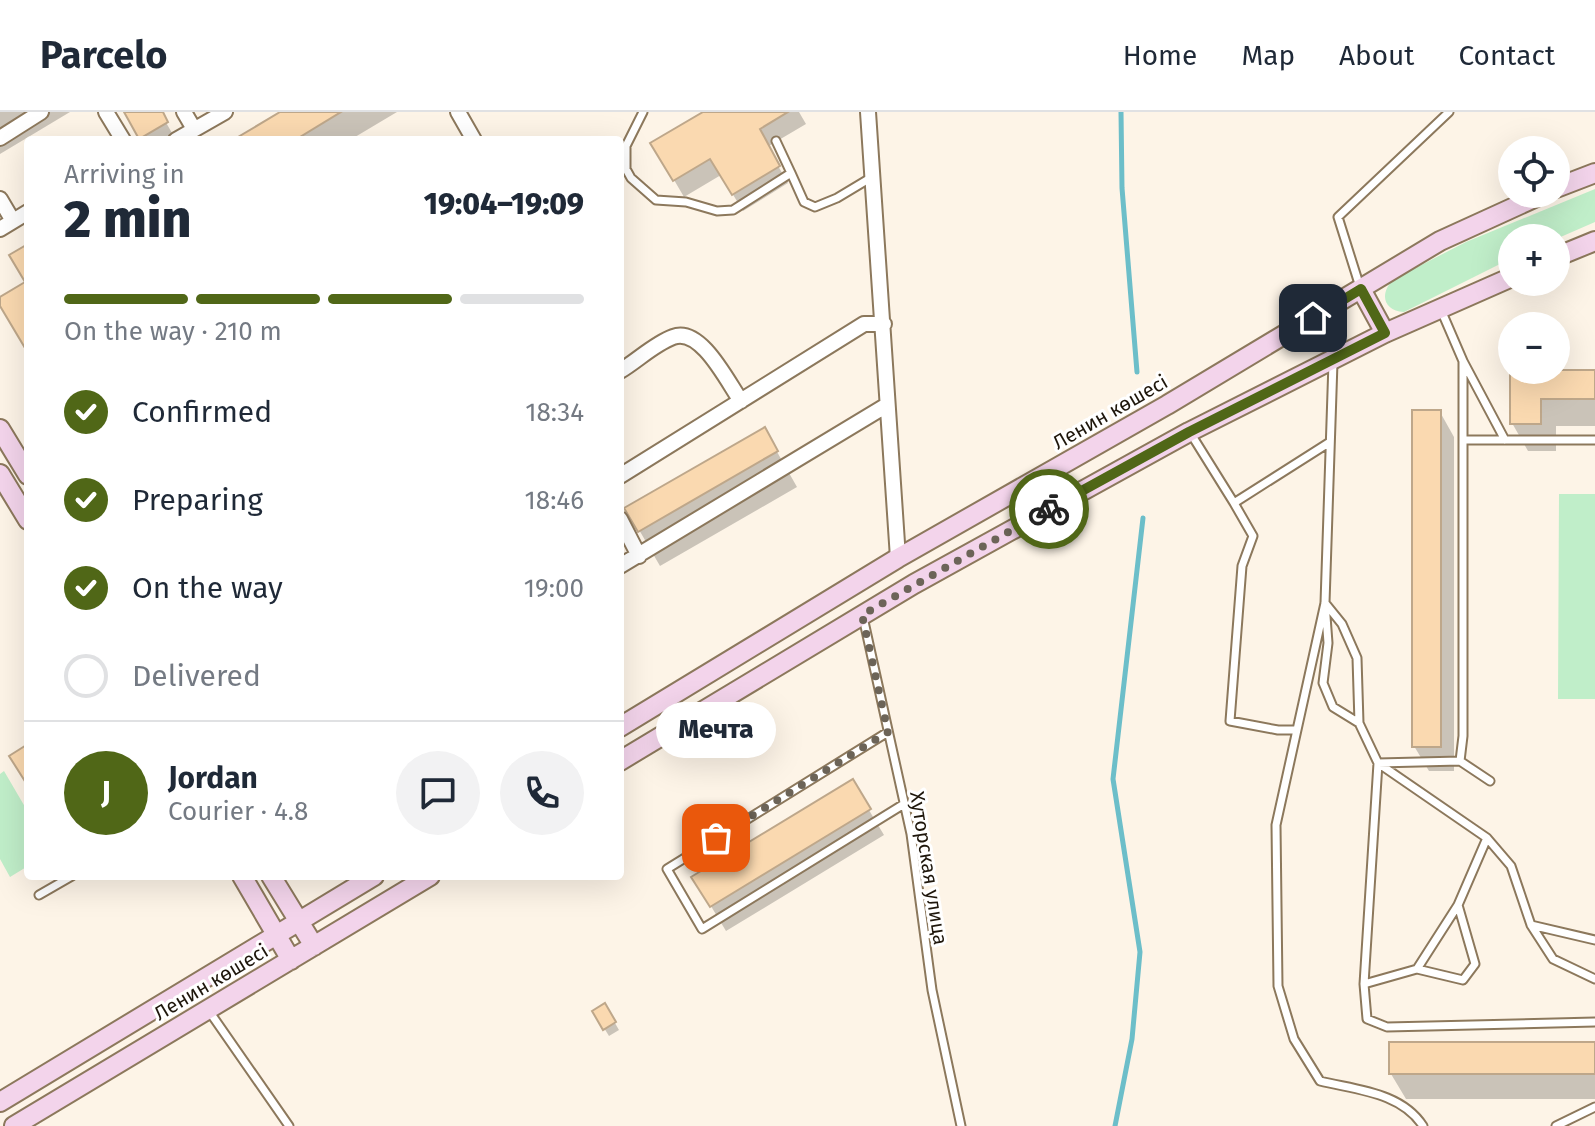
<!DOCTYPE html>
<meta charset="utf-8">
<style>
body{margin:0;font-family:"Fira Sans",sans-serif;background:#f2f2f3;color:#1f2937;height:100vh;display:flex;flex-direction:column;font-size:30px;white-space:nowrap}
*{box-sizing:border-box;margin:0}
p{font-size:26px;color:#747a83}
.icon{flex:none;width:44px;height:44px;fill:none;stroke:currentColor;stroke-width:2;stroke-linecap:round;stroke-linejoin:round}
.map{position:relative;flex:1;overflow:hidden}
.details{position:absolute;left:24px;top:24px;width:600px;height:744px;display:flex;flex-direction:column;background:#fff;border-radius:8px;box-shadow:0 8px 32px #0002}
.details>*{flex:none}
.fabs{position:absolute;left:1498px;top:24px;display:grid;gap:16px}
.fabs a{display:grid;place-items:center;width:72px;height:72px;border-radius:50%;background:#fff;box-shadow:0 8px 32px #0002;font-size:40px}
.pin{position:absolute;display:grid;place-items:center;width:68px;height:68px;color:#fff;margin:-34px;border-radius:16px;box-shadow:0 4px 12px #0006}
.courier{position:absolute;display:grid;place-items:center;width:80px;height:80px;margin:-40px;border:6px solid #506717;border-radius:50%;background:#fff;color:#222;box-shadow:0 2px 10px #0007}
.bubble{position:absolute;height:56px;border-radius:28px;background:#fff;box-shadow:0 8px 32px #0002;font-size:26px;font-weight:800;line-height:56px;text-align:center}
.headline em{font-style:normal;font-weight:800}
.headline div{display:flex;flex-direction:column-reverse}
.headline{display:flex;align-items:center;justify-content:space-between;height:136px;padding:0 40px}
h1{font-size:52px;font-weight:800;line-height:60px}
.bar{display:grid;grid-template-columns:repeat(4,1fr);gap:12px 8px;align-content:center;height:96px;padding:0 40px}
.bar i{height:10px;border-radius:6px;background:#e0e1e3}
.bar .current{background:#506717}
.bar p{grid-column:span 4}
.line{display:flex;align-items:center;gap:20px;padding:0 40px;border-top:2px solid #e0e1e3}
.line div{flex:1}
.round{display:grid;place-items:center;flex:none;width:84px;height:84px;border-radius:42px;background:#f2f2f3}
ol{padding:0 40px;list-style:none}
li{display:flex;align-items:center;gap:24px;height:88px}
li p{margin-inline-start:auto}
li .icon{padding:8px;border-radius:50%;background:#506717;color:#fff;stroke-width:4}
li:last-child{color:#747a83}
li i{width:44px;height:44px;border:4px solid #e0e1e3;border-radius:50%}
header{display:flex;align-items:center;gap:48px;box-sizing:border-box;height:112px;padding:0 40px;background:#fff;border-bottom:2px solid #e0e1e3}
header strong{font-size:38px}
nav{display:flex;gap:44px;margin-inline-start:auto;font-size:28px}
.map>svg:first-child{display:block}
.grass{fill:#c0eec9}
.shadow{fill:#0003}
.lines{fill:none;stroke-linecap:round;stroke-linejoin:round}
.stream{stroke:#6cbec9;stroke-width:5}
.building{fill:#fad9b0;stroke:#bea78a;stroke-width:2}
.lane-casing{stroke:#8c785c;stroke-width:11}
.street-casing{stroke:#8c785c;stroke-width:18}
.secondary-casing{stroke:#8c785c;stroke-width:22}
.lane{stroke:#fff;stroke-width:7}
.street{stroke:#fff;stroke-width:14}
.secondary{stroke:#f3d4eb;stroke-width:18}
.done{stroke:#6c6458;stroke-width:8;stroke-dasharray:0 14.4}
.route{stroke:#506717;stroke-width:10}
.labels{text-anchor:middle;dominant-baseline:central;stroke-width:6;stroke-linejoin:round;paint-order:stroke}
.street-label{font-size:20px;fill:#1e160b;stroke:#fff}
</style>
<header>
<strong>Parcelo</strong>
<nav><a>Home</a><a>Map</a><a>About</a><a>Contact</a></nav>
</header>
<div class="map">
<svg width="1595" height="1014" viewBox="0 0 1595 1014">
<rect width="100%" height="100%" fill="#fdf4e7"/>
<path class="grass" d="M 1595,77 L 1595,110 L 1556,127 L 1512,126 L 1512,146 L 1404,200 C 1383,199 1379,181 1394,167 L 1466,130 Z
M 1559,382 L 1595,382 L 1595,587 L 1558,587 Z
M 4,659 L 28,700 L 28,754 L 10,765 L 0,747 L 0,662 Z"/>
<path class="shadow" d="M 0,0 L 70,0 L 0,42 Z
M 126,0 L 160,0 L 176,28 L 142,28 Z
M 284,0 L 397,0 L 350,28 L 244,28 Z
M 701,0 L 799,0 L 806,12 L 767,35 L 788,71 L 743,99 L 721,63 L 684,85 L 653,32 L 703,2 Z
M 1512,258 L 1595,260 L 1595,314 L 1556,314 L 1556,339 L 1528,339 L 1512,311 Z
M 1440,300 L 1454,325 L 1454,659 L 1429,659 L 1414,634 Z
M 764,317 L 797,375 L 660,454 L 627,397 Z
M 852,670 L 884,723 L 726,819 L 694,766 Z
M 605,894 L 619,918 L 609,924 L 594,900 Z
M 1595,932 L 1595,987 L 1406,987 L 1391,962 Z"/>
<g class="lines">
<path class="stream" d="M 1121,0 L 1122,76 L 1137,260
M 1115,1014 L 1132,927 L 1140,840 L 1113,667 L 1143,406"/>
</g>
<path class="building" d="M 124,0 L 163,0 L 168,10 L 139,27 Z
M 280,0 L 341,0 L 295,28 L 233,28 Z
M 703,0 L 788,0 L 760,17 L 780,54 L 732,83 L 710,47 L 673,69 L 650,31 Z
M 28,132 L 28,241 L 0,194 L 0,185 L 25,170 L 9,143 Z
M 1510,258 L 1595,258 L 1595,287 L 1541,287 L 1541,312 L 1510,312 Z
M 1412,298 L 1441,298 L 1441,635 L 1412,635 Z
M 765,315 L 778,339 L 638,420 L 624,396 Z
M 28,632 L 28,674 L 9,644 Z
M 853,667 L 871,697 L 710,795 L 691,765 Z
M 605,891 L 616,910 L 603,918 L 592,899 Z
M 1389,930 L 1595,930 L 1595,962 L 1389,962 Z"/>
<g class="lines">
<g class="lane-casing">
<path id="lane" d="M 643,0 L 626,34 L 626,57 L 631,66 L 656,88 L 686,90 L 717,99 L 733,98 L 791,61 L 804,90 L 815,95 L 837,86 L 872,65
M 776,29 L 791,61
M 1360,175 L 1338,105 L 1449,0
M 1441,198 L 1463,249 L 1505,328
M 1463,249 L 1463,624 L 1460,649 L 1378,651 L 1364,872 L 1367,907 L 1387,915 L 1595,910
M 1333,250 L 1325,491 L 1328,531 L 1323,571 L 1333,595 L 1359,611
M 1191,322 L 1234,391 L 1330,330
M 1463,328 L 1595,328
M 1234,391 L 1253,424 L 1242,454 L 1230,609 L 1278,618 L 1296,618
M 1325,491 L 1276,713 L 1278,874 L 1294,927 L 1320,969 C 1356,978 1401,980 1423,1014
M 1325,491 L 1342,512 L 1357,546 L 1359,611 L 1378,651 L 1487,726 L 1511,754 L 1531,813 L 1553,847 L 1595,867
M 863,505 L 911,722 L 932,878 L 961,1014
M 888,620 L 667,757 L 702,817 L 904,692
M 1460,649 L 1490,669
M 39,783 L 72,764
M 1531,813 L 1595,828
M 1417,857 L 1463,868 L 1475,852 L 1458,793
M 1364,872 L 1417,857 L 1458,793 L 1487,726
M 209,899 L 289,1014
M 1556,1014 L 1595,995"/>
</g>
<g class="street-casing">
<path id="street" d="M 106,0 L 123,28
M 184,0 L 194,17
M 458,0 L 474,28
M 868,0 L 898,446
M 0,26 L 41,0
M 176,28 L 225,0
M 0,87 L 13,109
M 0,117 L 28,100
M 620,259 C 637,249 654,232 673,225 C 701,214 728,271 741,289
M 620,364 L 864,212 L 884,212
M 620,407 L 639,444
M 620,454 L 887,293"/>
</g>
<g class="secondary-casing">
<path id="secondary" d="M 1556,76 L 1595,61
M 1556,145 L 1595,129
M 1361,177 L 1385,221
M 0,317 L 28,363
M 0,362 L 28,408
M 620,615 L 898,446 L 1167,293 L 1440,129 L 1543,82
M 620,649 L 914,472 L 1189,320 L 1385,221 L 1512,165
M 242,764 L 291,848
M 271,764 L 314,834
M 0,990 L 374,764
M 14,1014 L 430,764"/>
</g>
<use href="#lane" class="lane"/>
<use href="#street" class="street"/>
<use href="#secondary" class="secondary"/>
</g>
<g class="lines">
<path class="done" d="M 716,726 L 888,620 L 862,503 L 1049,397"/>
<path class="route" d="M 1049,397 L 1189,320 L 1385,221 L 1361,177 L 1313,206"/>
</g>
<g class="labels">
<g class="street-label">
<text transform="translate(1110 300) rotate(-30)">Ленин көшесі</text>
<text transform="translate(929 756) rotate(81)">Хуторская улица</text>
<text transform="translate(211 870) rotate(-31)">Ленин көшесі</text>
</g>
</g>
</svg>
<div class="fabs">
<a><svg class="icon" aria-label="locate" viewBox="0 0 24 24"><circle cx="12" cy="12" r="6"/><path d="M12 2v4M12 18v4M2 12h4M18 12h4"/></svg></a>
<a>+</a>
<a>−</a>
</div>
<div class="pin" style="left:716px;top:726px;background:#ea580c"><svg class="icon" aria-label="bag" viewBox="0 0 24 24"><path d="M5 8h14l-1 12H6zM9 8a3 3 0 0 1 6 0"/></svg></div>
<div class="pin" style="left:1313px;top:206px;background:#1f2937"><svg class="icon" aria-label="home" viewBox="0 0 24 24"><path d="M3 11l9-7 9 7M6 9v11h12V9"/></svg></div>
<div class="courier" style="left:1049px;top:397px"><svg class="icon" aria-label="bike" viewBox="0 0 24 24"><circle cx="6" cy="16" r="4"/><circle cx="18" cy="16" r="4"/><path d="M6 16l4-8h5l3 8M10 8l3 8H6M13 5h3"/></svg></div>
<div class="bubble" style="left:656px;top:590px;width:120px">Мечта</div>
<section class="details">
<div class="headline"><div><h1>2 min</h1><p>Arriving in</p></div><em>19:04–19:09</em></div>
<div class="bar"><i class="current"></i><i class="current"></i><i class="current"></i><i></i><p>On the way · 210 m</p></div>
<ol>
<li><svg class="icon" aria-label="check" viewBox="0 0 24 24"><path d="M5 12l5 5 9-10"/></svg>Confirmed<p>18:34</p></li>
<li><svg class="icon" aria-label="check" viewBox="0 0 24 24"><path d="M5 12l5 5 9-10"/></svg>Preparing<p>18:46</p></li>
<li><svg class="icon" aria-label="check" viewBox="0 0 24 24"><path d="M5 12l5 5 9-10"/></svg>On the way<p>19:00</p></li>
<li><i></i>Delivered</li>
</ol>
<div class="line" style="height:144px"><b class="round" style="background:#506717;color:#fff">J</b><div><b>Jordan</b><p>Courier · 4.8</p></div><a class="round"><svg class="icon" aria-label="chat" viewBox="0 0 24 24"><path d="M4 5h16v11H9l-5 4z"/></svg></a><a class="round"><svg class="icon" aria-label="phone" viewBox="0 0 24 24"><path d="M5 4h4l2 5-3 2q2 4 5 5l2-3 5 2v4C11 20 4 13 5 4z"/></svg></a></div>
</section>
</div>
